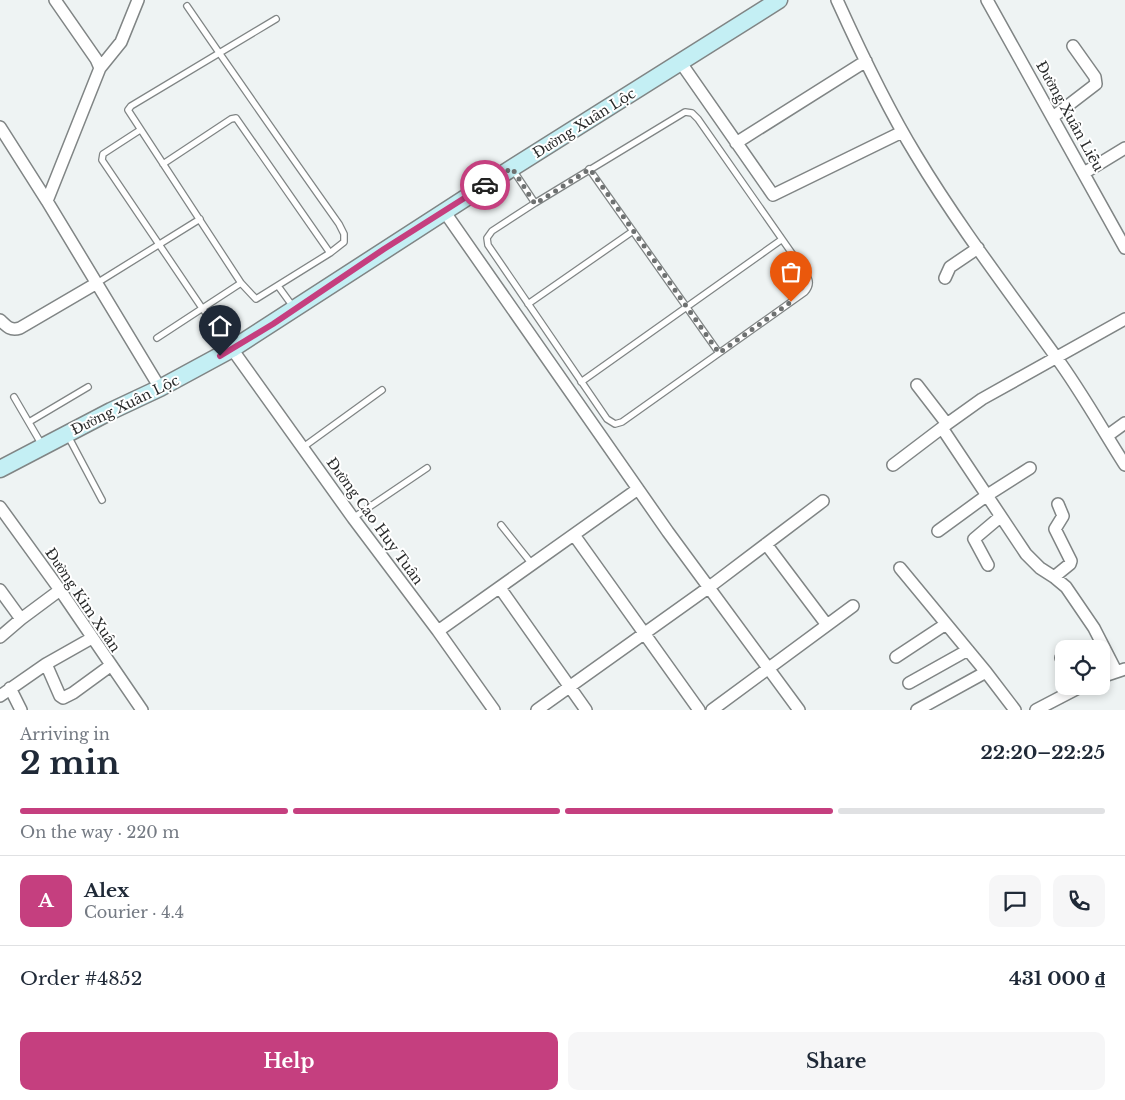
<!DOCTYPE html>
<meta charset="utf-8">
<style>
body{margin:0;font-family:"Libre Baskerville",serif;background:#f6f6f7;color:#1f2937;height:100vh;display:flex;flex-direction:column;font-size:19px;white-space:nowrap}
*{box-sizing:border-box;margin:0}
p{font-size:16px;color:#747a83}
.icon{flex:none;width:28px;height:28px;fill:none;stroke:currentColor;stroke-width:2;stroke-linecap:round;stroke-linejoin:round}
.map{position:relative;height:710px;overflow:hidden}
.panel{display:flex;flex-direction:column;background:#fff;flex:1}
.panel>*{flex:none}
.controls{position:absolute;left:1055px;top:640px;display:grid;gap:10px}
.controls a{display:grid;place-items:center;width:55px;height:55px;border-radius:10px;background:#fff;box-shadow:0 2px 8px #0003;font-size:25px}
.pin{position:absolute;display:grid;place-items:center;width:42px;height:42px;color:#fff;margin:-51px -21px;border-radius:50% 50% 50% 0;rotate:-45deg;box-shadow:0 0 5px #0007}
.pin .icon{rotate:45deg}
.courier{position:absolute;display:grid;place-items:center;width:50px;height:50px;margin:-25px;border:4px solid #c53f7f;border-radius:50%;background:#fff;color:#222;box-shadow:0 1px 6px #0007}
.head em{font-style:normal;font-weight:700}
.head div{display:flex;flex-direction:column-reverse}
.head{display:flex;align-items:center;justify-content:space-between;height:85px;padding:0 20px}
h1{font-size:32px;font-weight:700;line-height:38px}
.bar{display:grid;grid-template-columns:repeat(4,1fr);gap:8px 5px;align-content:center;height:60px;padding:0 20px}
.bar i{height:6px;border-radius:4px;background:#e0e1e3}
.bar .on{background:#c53f7f}
.bar p{grid-column:span 4}
.line{display:flex;align-items:center;gap:12px;padding:0 20px;border-top:1px solid #e0e1e3}
.line div{flex:1}
.round{display:grid;place-items:center;flex:none;width:52px;height:52px;border-radius:10px;background:#f6f6f7}
.cta{display:flex;gap:10px;margin-top:auto;padding:10px 20px}
.cta a{flex:1;height:58px;border-radius:10px;background:#c53f7f;color:#fff;font-size:20px;font-weight:700;line-height:58px;text-align:center}
.cta a+a{background:#f6f6f7;color:#1f2937}
.map>svg:first-child{display:block}
.lines{fill:none;stroke-linecap:round;stroke-linejoin:round}
.lane-casing{stroke:#808585;stroke-width:8}
.street-casing{stroke:#808585;stroke-width:14}
.secondary-casing{stroke:#808585;stroke-width:19}
.lane{stroke:#fff;stroke-width:5.5}
.street{stroke:#fff;stroke-width:11}
.secondary{stroke:#c4eff4;stroke-width:16}
.done{stroke:#6e7171;stroke-width:5;stroke-dasharray:0 9}
.route{stroke:#c53f7f;stroke-width:6}
.labels{text-anchor:middle;dominant-baseline:central;stroke-width:4;stroke-linejoin:round;paint-order:stroke}
.street-label{font-size:14px;fill:#292b2b;stroke:#fff}
</style>
<div class="map">
<svg width="1125" height="710" viewBox="0 0 1125 710">
<rect width="100%" height="100%" fill="#eef3f3"/>
<g class="lines">
<g class="lane-casing">
<path id="lane" d="M 187,6 C 237,79 288,152 339,224 L 344,234 L 344,242 L 330,253 L 256,299 L 241,283 L 128,110 L 131,106 L 276,19
M 685,112 L 692,113 L 698,119 L 805,272 C 810,280 811,285 805,292 L 622,422 L 615,424 L 607,419 L 488,245 L 487,238 L 492,231 L 535,203 Z
M 140,130 L 103,154 L 102,160 L 202,308 L 231,348
M 163,164 L 231,119 L 236,118 L 330,253
M 589,169 L 719,353
M 513,170 L 535,203
M 97,283 L 200,219
M 278,286 L 294,308
M 528,304 L 633,231
M 157,338 L 241,283
M 581,382 L 781,240
M 14,397 L 42,445
M 29,422 L 88,387
M 68,436 L 102,500
M 302,448 L 382,390
M 353,518 L 427,468
M 501,525 L 532,564"/>
</g>
<g class="street-casing">
<path id="street" d="M 837,0 C 861,53 886,106 916,155 C 958,225 1008,290 1056,357 C 1081,391 1102,429 1125,465
M 987,0 L 1125,248
M 681,63 L 773,195 L 902,132
M 100,68 L 121,42 L 138,0
M 1053,117 L 1096,84 L 1095,77 L 1073,46
M 0,127 L 47,201 L 160,388
M 736,143 L 866,61
M 1084,173 L 1125,148
M 47,201 L 100,68 L 96,59 L 55,0
M 444,211 L 668,532 L 799,710
M 945,278 L 950,267 L 978,248
M 0,320 C 7,327 11,331 20,328 L 97,283
M 232,349 L 353,518 L 438,631 L 494,710
M 917,385 L 947,424
M 942,428 L 1026,554 L 1040,568 L 1054,577 L 1066,587 L 1094,628 L 1116,671
M 1107,436 L 1125,423
M 893,465 L 947,424 L 982,399 L 1125,319
M 0,507 L 60,590 L 142,710
M 938,531 L 986,496 L 1030,468
M 574,535 L 699,710
M 766,544 L 827,625
M 988,565 L 974,539 L 1000,517
M 900,568 L 986,672 L 1015,710
M 1054,577 L 1070,564 L 1071,561 L 1055,529 L 1063,516 L 1058,504
M 500,588 L 586,710
M 0,590 L 21,619
M 438,631 L 638,489
M 0,637 L 21,619 L 60,590
M 896,657 L 946,624
M 1061,658 L 1064,662
M 46,664 L 60,696 L 63,698 L 73,693 L 110,666
M 1101,677 L 1125,669
M 909,683 L 968,650
M 10,688 L 21,710
M 0,696 L 46,664 L 92,638
M 537,710 L 708,588 L 823,501
M 712,710 L 853,606
M 917,710 L 986,672
M 1036,710 L 1082,686"/>
</g>
<g class="secondary-casing">
<path id="secondary" d="M 0,469 L 111,411 L 160,388 L 232,349 L 512,168 L 779,0"/>
</g>
<use href="#lane" class="lane"/>
<use href="#street" class="street"/>
<use href="#secondary" class="secondary"/>
</g>
<g class="lines">
<path class="done" d="M 485,185 L 512,168 L 535,204 L 590,169 L 719,353 L 791,302"/>
<path class="route" d="M 220,356 L 273,324 L 384,249 L 485,185"/>
</g>
<g class="labels">
<g class="street-label">
<text transform="translate(1070 116) rotate(61)">Đường Xuân Liễu</text>
<text transform="translate(584 123) rotate(-32)">Đường Xuân Lộc</text>
<text transform="translate(125 405) rotate(-26)">Đường Xuân Lộc</text>
<text transform="translate(375 521) rotate(54)">Đường Cao Huy Tuân</text>
<text transform="translate(83 600) rotate(56)">Đường Kim Xuân</text>
</g>
</g>
</svg>
<div class="controls">
<a><svg class="icon" aria-label="locate" viewBox="0 0 24 24"><circle cx="12" cy="12" r="6"/><path d="M12 2v4M12 18v4M2 12h4M18 12h4"/></svg></a>
</div>
<div class="pin" style="left:791px;top:302px;background:#ea580c"><svg class="icon" aria-label="bag" viewBox="0 0 24 24"><path d="M5 8h14l-1 12H6zM9 8a3 3 0 0 1 6 0"/></svg></div>
<div class="pin" style="left:220px;top:356px;background:#1f2937"><svg class="icon" aria-label="home" viewBox="0 0 24 24"><path d="M3 11l9-7 9 7M6 9v11h12V9"/></svg></div>
<div class="courier" style="left:485px;top:185px"><svg class="icon" aria-label="car" viewBox="0 0 24 24"><path d="M5 17H2v-5l4-1 3-4h7l3 4 3 1v5h-3M9 17h6M6 11h13"/><circle cx="7" cy="17" r="2"/><circle cx="17" cy="17" r="2"/></svg></div>
</div>
<section class="panel">
<div class="head"><div><h1>2 min</h1><p>Arriving in</p></div><em>22:20–22:25</em></div>
<div class="bar"><i class="on"></i><i class="on"></i><i class="on"></i><i></i><p>On the way · 220 m</p></div>
<div class="line" style="height:90px"><b class="round" style="background:#c53f7f;color:#fff">A</b><div><b>Alex</b><p>Courier · 4.4</p></div><a class="round"><svg class="icon" aria-label="chat" viewBox="0 0 24 24"><path d="M4 5h16v11H9l-5 4z"/></svg></a><a class="round"><svg class="icon" aria-label="phone" viewBox="0 0 24 24"><path d="M5 4h4l2 5-3 2q2 4 5 5l2-3 5 2v4C11 20 4 13 5 4z"/></svg></a></div>
<div class="line" style="height:65px"><div>Order #4852</div><b>431 000 ₫</b></div>
<div class="cta"><a>Help</a><a>Share</a></div>
</section>
